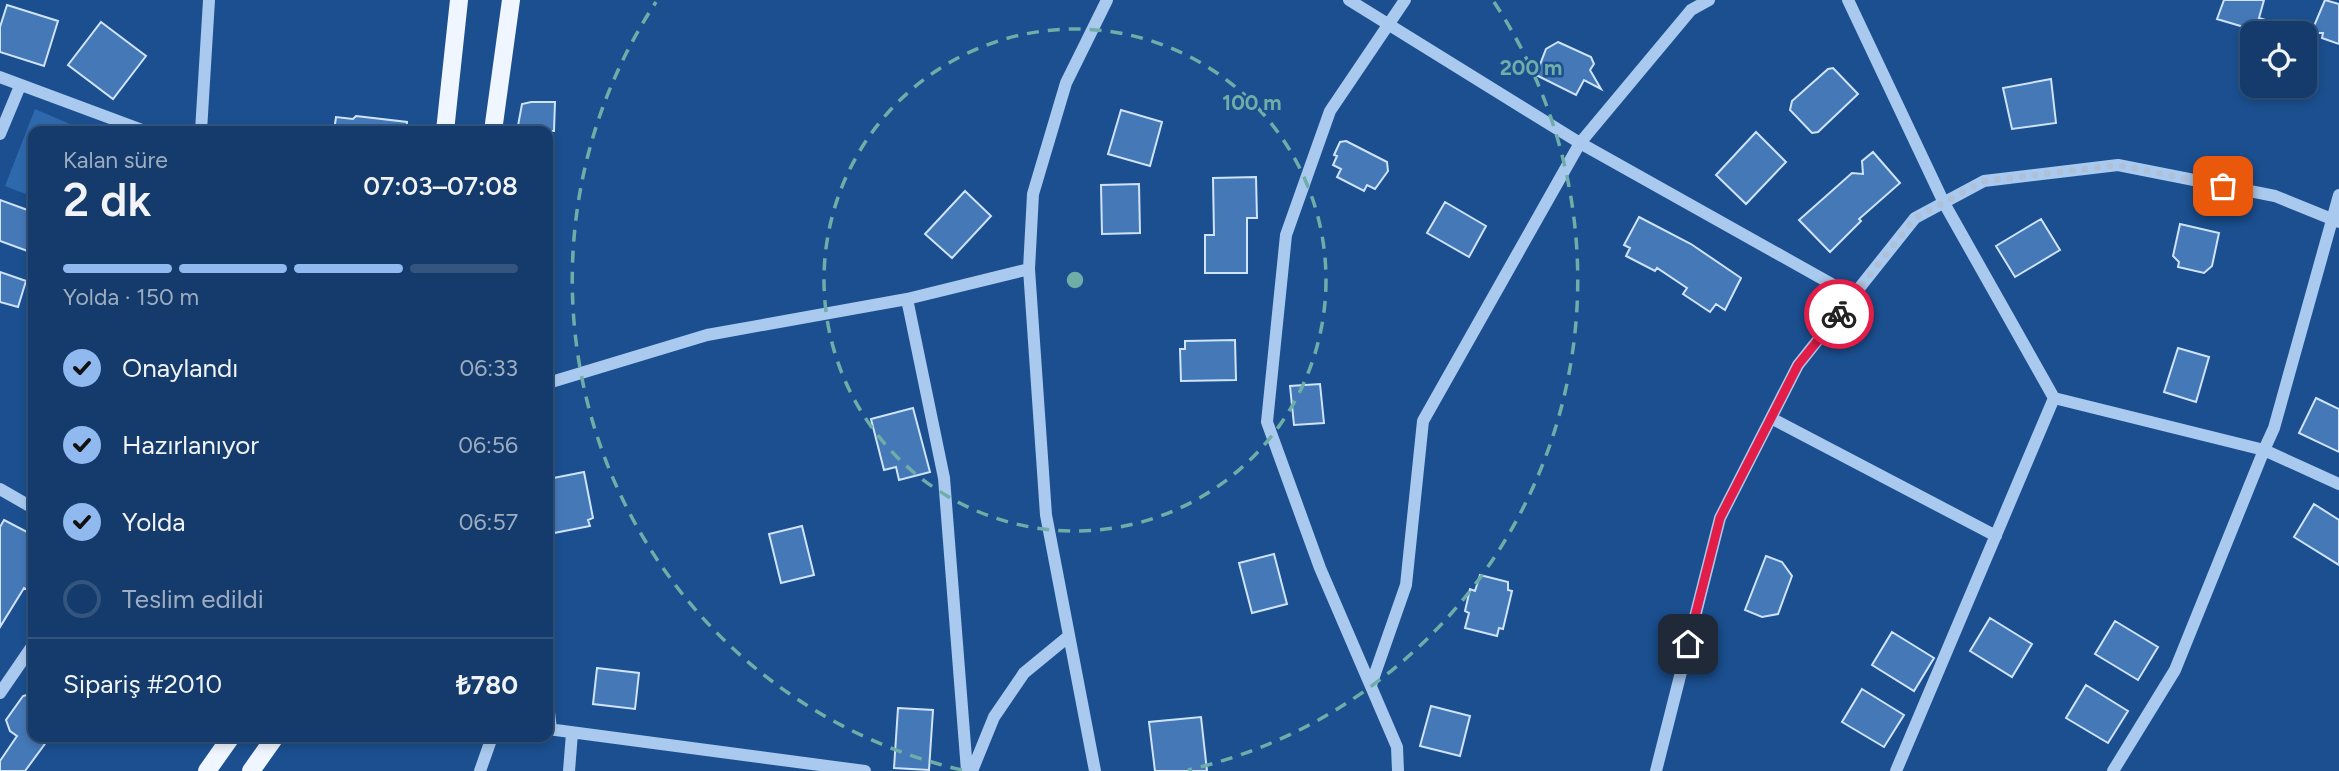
<!DOCTYPE html>
<html lang="tr">
<meta charset="utf-8">
<style>
body{margin:0;font-family:Figtree,sans-serif;background:#214673;color:#f1f3f6;height:100vh;display:flex;flex-direction:column;font-size:26px;white-space:nowrap}
*{box-sizing:border-box;margin:0}
p{font-size:23px;color:#9dadc1}
.icon{flex:none;width:38px;height:38px;fill:none;stroke:currentColor;stroke-width:2;stroke-linecap:round;stroke-linejoin:round}
.map{position:relative;flex:1;overflow:hidden}
.sheet{position:absolute;left:28px;top:126px;width:525px;height:616px;display:flex;flex-direction:column;background:#143b6b;border-radius:14px;box-shadow:0 4px 10px #0003,0 0 0 2px #33557e}
.sheet>*{flex:none}
.tools{position:absolute;left:2240px;top:21px;display:grid;gap:14px}
.tools a{display:grid;place-items:center;width:77px;height:77px;border-radius:14px;background:#143b6b;box-shadow:0 4px 10px #0003,0 0 0 2px #33557e;font-size:35px}
.pin{position:absolute;display:grid;place-items:center;width:60px;height:60px;color:#fff;margin:-30px;border-radius:14px;box-shadow:0 4px 10px #0006}
.courier{position:absolute;display:grid;place-items:center;width:70px;height:70px;margin:-35px;border:5px solid #e11d48;border-radius:50%;background:#fff;color:#222;box-shadow:0 2px 9px #0007}
.summary em{font-style:normal;font-weight:600}
.summary div{display:flex;flex-direction:column-reverse}
.summary{display:flex;align-items:center;justify-content:space-between;height:119px;padding:0 35px}
h1{font-size:46px;font-weight:600;line-height:52px}
.bar{display:grid;grid-template-columns:repeat(4,1fr);gap:10px 7px;align-content:center;height:84px;padding:0 35px}
.bar i{height:9px;border-radius:5px;background:#33557e}
.bar .selected{background:#90b9f0}
.bar p{grid-column:span 4}
.line{display:flex;align-items:center;gap:18px;padding:0 35px;border-top:2px solid #33557e}
.line div{flex:1}
ol{padding:0 35px;list-style:none}
li{display:flex;align-items:center;gap:21px;height:77px}
li p{margin-inline-start:auto}
li .icon{padding:7px;border-radius:50%;background:#90b9f0;color:#111;stroke-width:4}
li:last-child{color:#9dadc1}
li i{width:38px;height:38px;border:4px solid #33557e;border-radius:50%}
.map>svg:first-child{display:block}
.green{fill:#2e69ad}
.building{fill:#4478b7;stroke:#cfe3fa;stroke-width:2}
.lines{fill:none;stroke-linecap:round;stroke-linejoin:round}
.minor{stroke:#a9c9ee;stroke-width:12}
.major{stroke:#f0f6ff;stroke-width:18}
.done{stroke:#afc1d8;stroke-width:7;stroke-dasharray:0 12.6}
.route{stroke:#e11d48;stroke-width:9}
.ring{fill:none;stroke:#6fada8;stroke-width:3.5;stroke-dasharray:12 9}
.centre{fill:#6fada8;stroke:#1b4f8f;stroke-width:3.5}
.ring-label{font-size:21px;text-anchor:middle;font-weight:bold;fill:#6fada8;stroke:#1b4f8f;stroke-width:5;stroke-linejoin:round;paint-order:stroke}
</style>
<div class="map">
<svg width="2339" height="771" viewBox="0 0 2339 771">
<rect width="100%" height="100%" fill="#1b4f8f"/>
<path class="green" d="M 35,109 L 86,131 L 33,131 L 33,197 L 5,186 Z"/>
<path class="building" d="M 2224,0 L 2264,0 L 2259,18 L 2297,30 L 2297,33 L 2264,33 L 2217,19 Z
M 2325,0 L 2339,4 L 2339,44 L 2322,38 L 2323,33 L 2311,33 Z
M 7,5 L 58,21 L 44,66 L 0,52 L 0,27 Z
M 101,22 L 146,56 L 113,99 L 68,65 Z
M 1558,42 L 1591,57 L 1594,64 L 1590,70 L 1601,89 L 1584,80 L 1576,95 L 1536,75 L 1546,49 Z
M 1833,68 L 1858,94 L 1818,132 L 1812,133 L 1790,110 L 1792,101 L 1828,69 Z
M 2051,79 L 2056,123 L 2012,129 L 2003,88 Z
M 531,102 L 555,102 L 554,131 L 517,131 L 522,104 Z
M 1121,110 L 1162,122 L 1150,166 L 1108,154 Z
M 356,116 L 407,122 L 406,131 L 334,131 L 336,117 L 353,119 Z
M 1756,132 L 1786,162 L 1746,204 L 1716,175 Z
M 1346,141 L 1387,162 L 1388,171 L 1375,189 L 1367,185 L 1364,191 L 1337,177 L 1341,169 L 1333,165 L 1337,156 L 1334,155 L 1340,142 Z
M 1873,152 L 1900,183 L 1859,219 L 1861,221 L 1830,252 L 1799,220 L 1852,173 L 1863,174 L 1862,161 Z
M 1256,177 L 1257,218 L 1247,218 L 1247,273 L 1205,273 L 1205,235 L 1214,235 L 1213,178 Z
M 1139,184 L 1140,233 L 1102,234 L 1101,185 Z
M 965,191 L 991,216 L 952,258 L 925,234 Z
M 0,200 L 33,212 L 33,253 L 0,241 Z
M 1445,202 L 1486,226 L 1469,257 L 1427,233 Z
M 1639,217 L 1691,244 L 1741,278 L 1725,310 L 1716,304 L 1710,312 L 1683,294 L 1687,288 L 1657,268 L 1655,271 L 1626,256 L 1630,248 L 1624,245 Z
M 2041,219 L 2060,250 L 2015,277 L 1996,246 Z
M 2180,224 L 2219,233 L 2212,266 L 2204,273 L 2178,267 L 2179,262 L 2173,256 Z
M 0,272 L 26,281 L 18,307 L 0,302 Z
M 1235,340 L 1236,380 L 1181,381 L 1180,349 L 1185,349 L 1185,341 Z
M 2178,348 L 2209,357 L 2196,402 L 2164,392 Z
M 1320,384 L 1324,423 L 1294,425 L 1290,386 Z
M 2316,398 L 2339,409 L 2339,452 L 2299,433 Z
M 913,408 L 930,472 L 899,480 L 896,467 L 884,470 L 871,419 Z
M 584,472 L 593,518 L 588,520 L 590,526 L 554,533 L 548,503 L 548,479 Z
M 2314,504 L 2339,520 L 2339,565 L 2294,537 Z
M 4,520 L 33,535 L 33,593 L 24,588 L 0,627 L 0,527 Z
M 802,526 L 814,575 L 781,583 L 769,534 Z
M 1274,554 L 1287,604 L 1252,613 L 1239,563 Z
M 1766,556 L 1782,562 L 1792,576 L 1778,614 L 1762,617 L 1745,610 Z
M 1480,575 L 1508,582 L 1508,590 L 1512,591 L 1503,629 L 1499,628 L 1497,636 L 1465,628 L 1469,613 L 1465,611 L 1470,589 L 1475,591 Z
M 1990,618 L 2032,644 L 2012,677 L 1970,651 Z
M 2115,621 L 2158,647 L 2138,680 L 2095,654 Z
M 1892,632 L 1934,658 L 1914,691 L 1872,665 Z
M 597,668 L 639,673 L 635,709 L 593,704 Z
M 2086,685 L 2128,711 L 2108,743 L 2066,718 Z
M 1862,689 L 1904,715 L 1884,747 L 1842,722 Z
M 33,693 L 33,737 L 50,737 L 25,771 L 0,771 L 0,761 L 17,736 L 10,731 L 6,720 L 23,696 Z
M 1431,706 L 1470,716 L 1460,756 L 1420,746 Z
M 898,708 L 933,710 L 929,770 L 894,768 Z
M 1201,717 L 1207,771 L 1155,771 L 1149,722 Z"/>
<g class="lines">
<path class="minor" d="M 1349,0 L 1580,143 L 1853,296
M 1848,0 L 1944,203 L 2054,398 L 2264,450 L 2274,428 L 2339,195
M 0,77 L 145,131
M 201,131 L 209,0
M 0,134 L 20,86
M 548,383 L 707,335 L 907,299
M 1771,418 L 1996,536
M 0,489 L 33,508
M 1371,685 L 1406,585 L 1423,421 L 1580,143 L 1691,10 L 1709,0
M 0,693 L 33,645
M 548,704 L 551,729
M 548,729 L 865,771
M 480,771 L 492,737
M 569,771 L 572,733
M 967,771 L 944,478 L 907,299 L 1029,269
M 972,771 L 994,717 L 1024,673 L 1069,636
M 1095,771 L 1046,515 L 1029,269 L 1033,194 L 1066,83 L 1107,0
M 1398,771 L 1397,747 L 1320,568 L 1267,422 L 1286,235 L 1330,111 L 1405,0
M 1656,771 L 1720,518 L 1798,365 L 1915,218 L 1984,181 L 2118,165 L 2275,196 L 2339,222
M 1896,771 L 2054,398
M 2113,771 L 2175,670 L 2264,450 L 2339,484"/>
<path class="major" d="M 445,131 L 459,0
M 493,131 L 511,0
M 207,771 L 231,737
M 251,771 L 275,737"/>
</g>
<g class="lines">
<path class="done" d="M 1839,314 L 1915,218 L 1984,181 L 2118,165 L 2223,186"/>
<path class="route" d="M 1688,644 L 1720,518 L 1798,365 L 1839,314"/>
</g>
<g class="ring">
<circle cx="1075" cy="280" r="251"/>
<path d="M962 770A503 503 0 0 1 656 2M1494 2A503 503 0 0 1 1188 770"/>
</g>
<circle cx="1075" cy="280" r="10" class="centre"/>
<g class="ring-label">
<text x="1531" y="75">200 m</text>
<text x="1252" y="110">100 m</text>
</g>
</svg>
<div class="tools">
<a><svg class="icon" aria-label="locate" viewBox="0 0 24 24"><circle cx="12" cy="12" r="6"/><path d="M12 2v4M12 18v4M2 12h4M18 12h4"/></svg></a>
</div>
<div class="pin" style="left:2223px;top:186px;background:#ea580c"><svg class="icon" aria-label="bag" viewBox="0 0 24 24"><path d="M5 8h14l-1 12H6zM9 8a3 3 0 0 1 6 0"/></svg></div>
<div class="pin" style="left:1688px;top:644px;background:#1f2937"><svg class="icon" aria-label="home" viewBox="0 0 24 24"><path d="M3 11l9-7 9 7M6 9v11h12V9"/></svg></div>
<div class="courier" style="left:1839px;top:314px"><svg class="icon" aria-label="bike" viewBox="0 0 24 24"><circle cx="6" cy="16" r="4"/><circle cx="18" cy="16" r="4"/><path d="M6 16l4-8h5l3 8M10 8l3 8H6M13 5h3"/></svg></div>
<section class="sheet">
<div class="summary"><div><h1>2 dk</h1><p>Kalan süre</p></div><em>07:03–07:08</em></div>
<div class="bar"><i class="selected"></i><i class="selected"></i><i class="selected"></i><i></i><p>Yolda · 150 m</p></div>
<ol>
<li><svg class="icon" aria-label="check" viewBox="0 0 24 24"><path d="M5 12l5 5 9-10"/></svg>Onaylandı<p>06:33</p></li>
<li><svg class="icon" aria-label="check" viewBox="0 0 24 24"><path d="M5 12l5 5 9-10"/></svg>Hazırlanıyor<p>06:56</p></li>
<li><svg class="icon" aria-label="check" viewBox="0 0 24 24"><path d="M5 12l5 5 9-10"/></svg>Yolda<p>06:57</p></li>
<li><i></i>Teslim edildi</li>
</ol>
<div class="line" style="height:91px"><div>Sipariş #2010</div><b>₺780</b></div>
</section>
</div>
